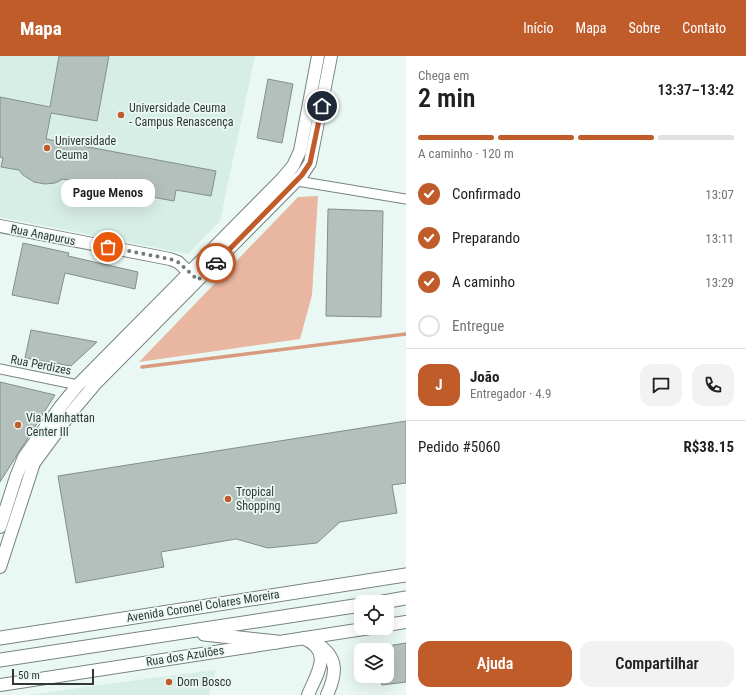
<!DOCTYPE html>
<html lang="pt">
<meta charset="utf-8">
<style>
body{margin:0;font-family:"Roboto Condensed",sans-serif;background:#f2f2f2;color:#202124;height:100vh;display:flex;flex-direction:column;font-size:15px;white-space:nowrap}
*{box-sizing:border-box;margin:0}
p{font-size:13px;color:#757577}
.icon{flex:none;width:22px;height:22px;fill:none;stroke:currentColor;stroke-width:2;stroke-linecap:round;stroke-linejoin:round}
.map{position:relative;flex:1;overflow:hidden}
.side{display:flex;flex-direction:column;background:#fff;width:340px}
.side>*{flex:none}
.buttons{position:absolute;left:354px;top:539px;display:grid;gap:8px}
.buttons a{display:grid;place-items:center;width:40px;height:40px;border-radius:8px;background:#fff;box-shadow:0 4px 16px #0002;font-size:20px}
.scale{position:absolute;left:12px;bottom:10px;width:82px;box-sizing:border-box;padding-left:4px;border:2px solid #323736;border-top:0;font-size:11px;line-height:14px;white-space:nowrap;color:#323736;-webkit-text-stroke:3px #eaf8f3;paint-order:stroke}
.pin{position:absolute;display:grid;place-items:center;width:34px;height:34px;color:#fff;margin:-17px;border:2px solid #fff;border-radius:50%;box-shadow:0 1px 4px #0007}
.courier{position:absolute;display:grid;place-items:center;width:40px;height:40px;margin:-20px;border:3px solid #c05b2a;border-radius:50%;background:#fff;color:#222;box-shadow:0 1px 5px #0007}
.bubble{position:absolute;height:28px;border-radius:12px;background:#fff;box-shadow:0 4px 16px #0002;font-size:13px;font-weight:600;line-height:28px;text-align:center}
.headline em{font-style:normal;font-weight:600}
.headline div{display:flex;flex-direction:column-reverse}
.headline{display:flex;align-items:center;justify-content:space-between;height:68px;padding:0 12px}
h1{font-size:26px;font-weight:600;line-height:30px}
.bar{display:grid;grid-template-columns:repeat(4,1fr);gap:6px 4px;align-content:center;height:48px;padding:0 12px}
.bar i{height:5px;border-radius:3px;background:#e0e0e0}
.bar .current{background:#c05b2a}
.bar p{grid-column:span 4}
.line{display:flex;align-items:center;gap:10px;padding:0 12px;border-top:1px solid #e0e0e0}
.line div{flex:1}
.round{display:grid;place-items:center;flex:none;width:42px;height:42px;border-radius:12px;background:#f2f2f2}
ol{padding:0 12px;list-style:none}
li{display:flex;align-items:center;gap:12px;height:44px}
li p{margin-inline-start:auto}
li .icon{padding:4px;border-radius:50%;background:#c05b2a;color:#fff;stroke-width:4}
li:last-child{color:#757577}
li i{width:22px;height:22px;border:2px solid #e0e0e0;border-radius:50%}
.primary-button{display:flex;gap:8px;margin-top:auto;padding:8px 12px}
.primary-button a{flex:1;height:46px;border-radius:12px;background:#c05b2a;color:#fff;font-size:16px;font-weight:600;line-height:46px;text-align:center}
.primary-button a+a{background:#f2f2f2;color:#202124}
header{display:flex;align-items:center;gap:24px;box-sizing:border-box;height:56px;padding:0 20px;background:#c05b2a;color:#fff}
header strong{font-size:19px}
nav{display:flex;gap:22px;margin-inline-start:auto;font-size:14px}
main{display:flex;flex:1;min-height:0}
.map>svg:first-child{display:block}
.built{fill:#d7eee6}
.green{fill:#e8b6a1}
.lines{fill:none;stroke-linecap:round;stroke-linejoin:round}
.stream{stroke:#d89b80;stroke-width:3.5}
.building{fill:#b3c0bb;stroke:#828f8a}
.street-casing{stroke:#77847f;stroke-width:11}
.secondary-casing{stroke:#77847f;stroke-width:14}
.primary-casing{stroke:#77847f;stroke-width:15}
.street{stroke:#fff;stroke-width:9}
.secondary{stroke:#fff;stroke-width:12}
.primary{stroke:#fff;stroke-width:13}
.done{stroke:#727b78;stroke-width:4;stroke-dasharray:0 7.2}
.route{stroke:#c05b2a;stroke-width:5}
.poi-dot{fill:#c05b2a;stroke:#eaf8f3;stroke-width:1.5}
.labels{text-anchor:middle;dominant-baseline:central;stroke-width:3.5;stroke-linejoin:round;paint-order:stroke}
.poi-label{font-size:12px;fill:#323736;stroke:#eaf8f3;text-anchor:start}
.street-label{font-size:12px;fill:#323736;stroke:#eaf8f3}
</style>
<header>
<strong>Mapa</strong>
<nav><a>Início</a><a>Mapa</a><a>Sobre</a><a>Contato</a></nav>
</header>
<main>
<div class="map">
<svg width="406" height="639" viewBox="0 0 406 639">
<rect width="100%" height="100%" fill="#eaf8f3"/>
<path class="built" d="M 0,0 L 255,0 L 220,165 L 188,198 L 0,161 Z
M 216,614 L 209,639 L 29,639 L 159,621 Z"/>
<path class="green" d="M 318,140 L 312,239 L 300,283 L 139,306 L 298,141 Z"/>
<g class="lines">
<path class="stream" d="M 142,311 L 406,278"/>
</g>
<path class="building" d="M 59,0 L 109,0 L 97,65 L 51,57 L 46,83 L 216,115 L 211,140 L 176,134 L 174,145 L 152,141 L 154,131 L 115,123 L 114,132 L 63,123 L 55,127 L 45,128 L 34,126 L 23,119 L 19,114 L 1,111 L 3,102 L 0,101 L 0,41 L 50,51 Z
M 268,23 L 293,28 L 282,87 L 257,82 Z
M 328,153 L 383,155 L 381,261 L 326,260 Z
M 23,187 L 69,197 L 68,200 L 138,216 L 135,233 L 65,217 L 58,248 L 12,239 Z
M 31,274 L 97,286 L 71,310 L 25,302 Z
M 0,326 L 55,339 L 0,426 Z
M 406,365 L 406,427 L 392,429 L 397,457 L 340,466 L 317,487 L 268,492 L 236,483 L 161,496 L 164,511 L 76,527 L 58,420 Z
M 406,587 L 406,626 L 382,629 L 380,620 L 387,620 L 387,590 Z"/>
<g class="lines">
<g class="street-casing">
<path id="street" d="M 291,124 L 406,143
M 0,313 L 78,329"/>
</g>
<g class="secondary-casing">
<path id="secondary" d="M 0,170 L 170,203 L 178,206 L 195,222
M 0,471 L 16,421 L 24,401 L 60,351 L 78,329 L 282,123 L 293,110 L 300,95 L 318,0
M 0,511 L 34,407 L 70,358 L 96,327 L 302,119 L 310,107 L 331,0
M 387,569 L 406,566
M 303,582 C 334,595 317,617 308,639
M 319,589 C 339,603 336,619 327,639
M 0,629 L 370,572"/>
</g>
<g class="primary-casing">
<path id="primary" d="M 383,546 L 406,542
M 204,578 L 277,586
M 0,582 L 406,519
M 0,604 L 361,549"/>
</g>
<use href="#street" class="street"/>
<use href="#secondary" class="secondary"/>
<use href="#primary" class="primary"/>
</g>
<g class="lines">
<path class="done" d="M 108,191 L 170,203 L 178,206 L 198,224 L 216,207"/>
<path class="route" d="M 216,207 L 302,119 L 310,107 L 322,50"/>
</g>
<g class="poi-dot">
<circle cx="121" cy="59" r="4"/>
<circle cx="47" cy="92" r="4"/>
<circle cx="18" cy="369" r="4"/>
<circle cx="228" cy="443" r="4"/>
<circle cx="169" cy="626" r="4"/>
</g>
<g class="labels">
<g class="poi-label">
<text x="129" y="52">Universidade Ceuma<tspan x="129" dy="14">- Campus Renascença</tspan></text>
<text x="55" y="85">Universidade<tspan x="55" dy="14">Ceuma</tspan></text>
<text x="26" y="362">Via Manhattan<tspan x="26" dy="14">Center III</tspan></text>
<text x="236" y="436">Tropical<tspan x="236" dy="14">Shopping</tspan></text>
<text x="177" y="626">Dom Bosco</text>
</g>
<g class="street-label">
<text transform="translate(43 179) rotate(11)">Rua Anapurus</text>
<text transform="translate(41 309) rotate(11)">Rua Perdizes</text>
<text transform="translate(203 550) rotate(-9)">Avenida Coronel Colares Moreira</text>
<text transform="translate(185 600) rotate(-9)">Rua dos Azulões</text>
</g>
</g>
</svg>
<div class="buttons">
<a><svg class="icon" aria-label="locate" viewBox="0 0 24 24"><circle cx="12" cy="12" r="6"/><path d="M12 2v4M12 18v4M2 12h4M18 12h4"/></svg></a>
<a><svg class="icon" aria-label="layers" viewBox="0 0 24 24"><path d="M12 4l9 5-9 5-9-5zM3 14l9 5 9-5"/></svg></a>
</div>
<div class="scale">50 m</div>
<div class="pin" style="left:108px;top:191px;background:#ea580c"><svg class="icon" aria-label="bag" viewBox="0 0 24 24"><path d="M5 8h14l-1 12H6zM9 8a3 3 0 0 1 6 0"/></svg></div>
<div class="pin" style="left:322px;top:50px;background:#1f2937"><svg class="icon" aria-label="home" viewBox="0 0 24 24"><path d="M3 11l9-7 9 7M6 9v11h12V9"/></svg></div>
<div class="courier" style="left:216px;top:207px"><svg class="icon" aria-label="car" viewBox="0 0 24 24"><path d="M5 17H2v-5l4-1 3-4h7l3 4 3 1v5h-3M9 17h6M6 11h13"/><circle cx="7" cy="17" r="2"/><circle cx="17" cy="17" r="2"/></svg></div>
<div class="bubble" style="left:61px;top:123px;width:94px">Pague Menos</div>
</div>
<section class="side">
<div class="headline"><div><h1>2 min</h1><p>Chega em</p></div><em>13:37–13:42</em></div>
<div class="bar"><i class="current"></i><i class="current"></i><i class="current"></i><i></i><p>A caminho · 120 m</p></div>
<ol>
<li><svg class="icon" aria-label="check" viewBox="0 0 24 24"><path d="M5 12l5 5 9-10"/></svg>Confirmado<p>13:07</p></li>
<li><svg class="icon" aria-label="check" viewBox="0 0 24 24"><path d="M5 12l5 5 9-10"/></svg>Preparando<p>13:11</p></li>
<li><svg class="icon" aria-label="check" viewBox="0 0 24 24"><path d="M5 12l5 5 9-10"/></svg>A caminho<p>13:29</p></li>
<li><i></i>Entregue</li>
</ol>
<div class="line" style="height:72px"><b class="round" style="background:#c05b2a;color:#fff">J</b><div><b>João</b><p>Entregador · 4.9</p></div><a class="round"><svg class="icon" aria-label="chat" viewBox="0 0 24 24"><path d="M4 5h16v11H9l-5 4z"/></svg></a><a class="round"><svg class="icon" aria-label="phone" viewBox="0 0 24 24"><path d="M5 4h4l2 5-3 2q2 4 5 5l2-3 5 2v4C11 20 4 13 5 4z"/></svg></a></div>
<div class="line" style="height:52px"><div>Pedido #5060</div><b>R$38.15</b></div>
<div class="primary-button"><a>Ajuda</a><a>Compartilhar</a></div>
</section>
</main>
